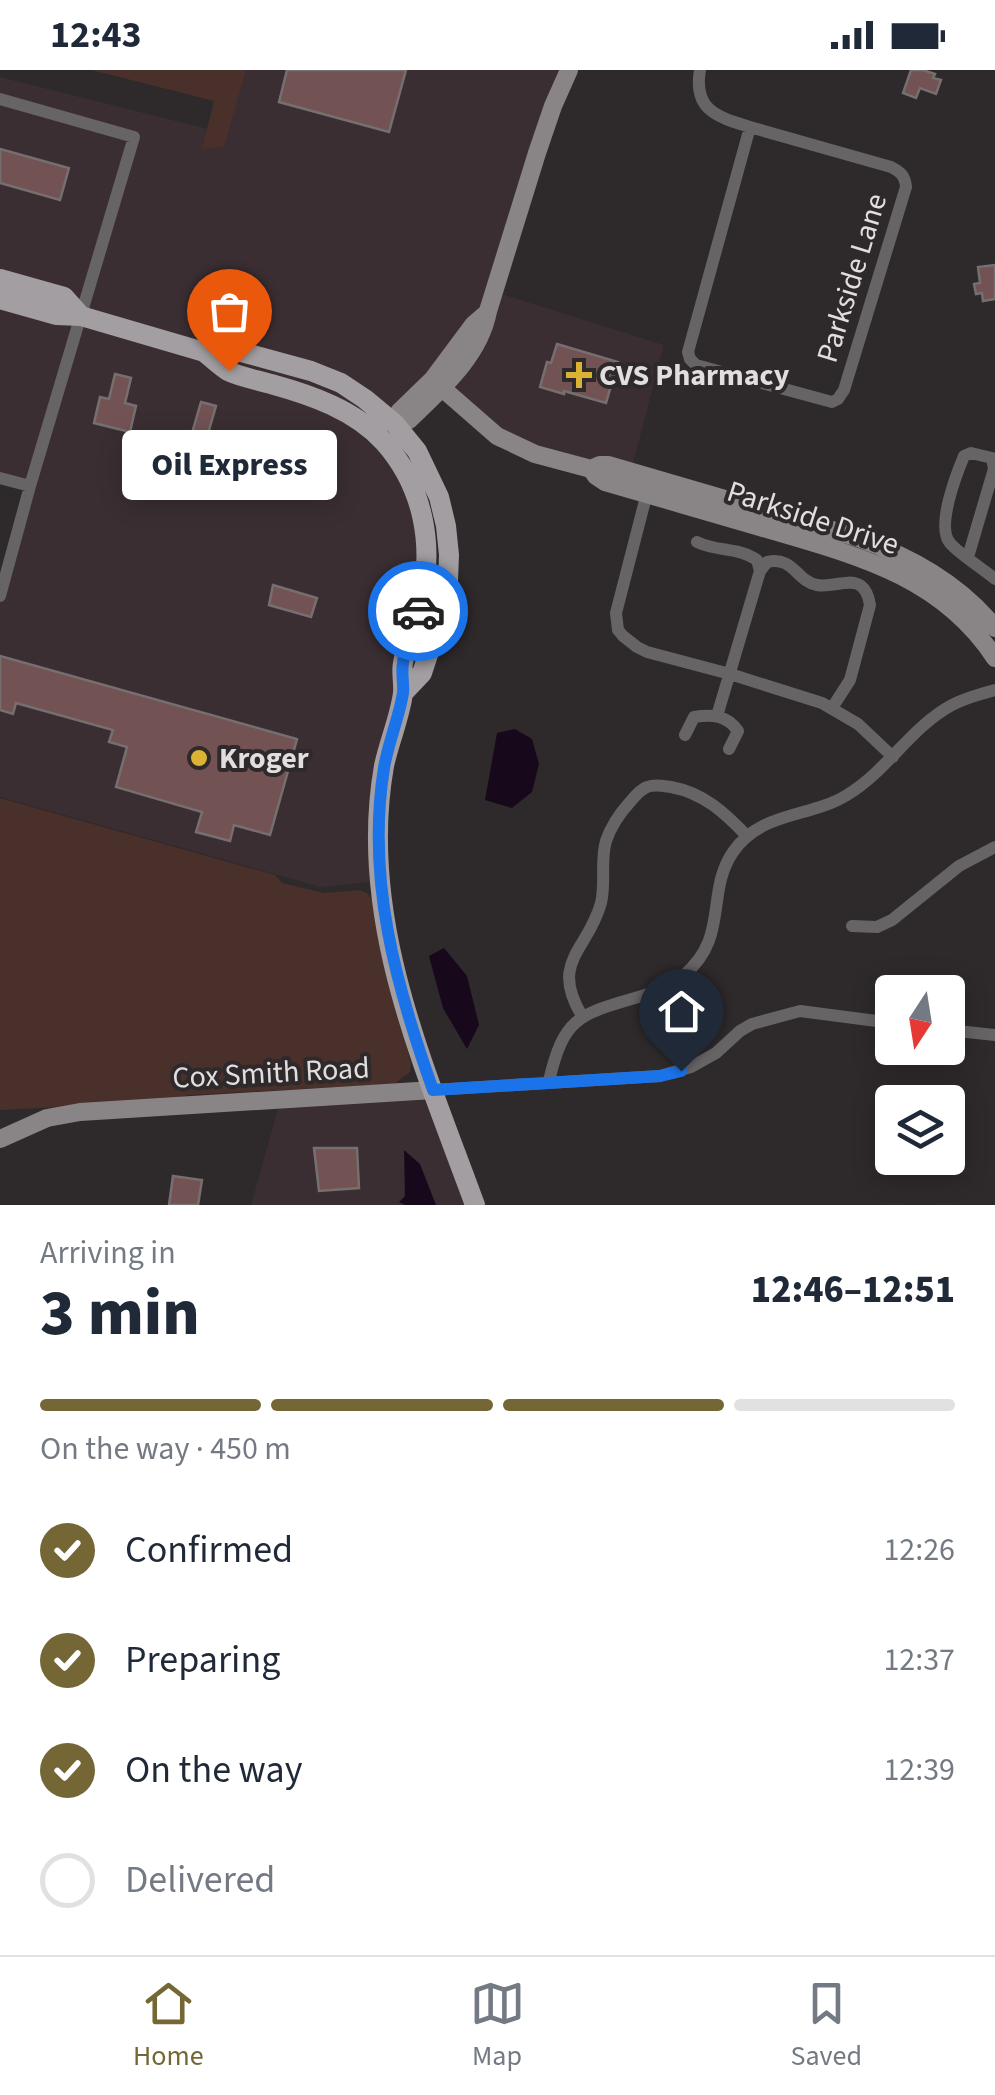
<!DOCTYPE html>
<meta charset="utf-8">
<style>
body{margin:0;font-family:"Source Sans 3",sans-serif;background:#f6f6f7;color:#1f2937;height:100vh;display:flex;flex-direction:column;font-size:38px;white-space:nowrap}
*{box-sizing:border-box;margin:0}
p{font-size:32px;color:#747a83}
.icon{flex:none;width:55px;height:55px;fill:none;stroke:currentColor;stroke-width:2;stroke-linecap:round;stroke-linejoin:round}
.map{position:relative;height:1135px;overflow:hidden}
.drawer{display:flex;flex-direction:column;background:#fff;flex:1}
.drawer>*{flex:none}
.needle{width:65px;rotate:192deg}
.tools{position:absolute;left:875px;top:905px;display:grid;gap:20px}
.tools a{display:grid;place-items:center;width:90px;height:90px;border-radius:10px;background:#fff;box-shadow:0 5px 25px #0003;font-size:50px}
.pin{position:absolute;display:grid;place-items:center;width:85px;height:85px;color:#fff;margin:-102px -42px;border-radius:50% 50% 50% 0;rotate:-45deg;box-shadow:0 0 10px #0007}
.pin .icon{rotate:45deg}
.courier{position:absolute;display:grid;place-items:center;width:100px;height:100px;margin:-50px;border:8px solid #1a73e8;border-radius:50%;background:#fff;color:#222;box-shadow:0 2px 12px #0007}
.bubble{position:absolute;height:70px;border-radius:10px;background:#fff;box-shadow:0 5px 25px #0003;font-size:32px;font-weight:800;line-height:70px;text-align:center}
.summary em{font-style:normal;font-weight:800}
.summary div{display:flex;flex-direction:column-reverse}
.summary{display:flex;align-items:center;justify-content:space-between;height:170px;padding:0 40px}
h1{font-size:65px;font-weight:800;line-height:75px}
.bar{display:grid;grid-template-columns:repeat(4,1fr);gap:15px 10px;align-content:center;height:120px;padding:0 40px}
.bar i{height:12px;border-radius:8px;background:#e0e1e3}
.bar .selected{background:#746735}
.bar p{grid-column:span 4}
ol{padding:0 40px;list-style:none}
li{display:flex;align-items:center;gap:30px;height:110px}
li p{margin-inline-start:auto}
li .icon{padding:10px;border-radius:50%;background:#746735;color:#fff;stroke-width:4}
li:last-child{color:#747a83}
li i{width:55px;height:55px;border:5px solid #e0e1e3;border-radius:50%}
.status{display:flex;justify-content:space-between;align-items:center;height:70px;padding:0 50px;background:#fff;direction:ltr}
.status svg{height:28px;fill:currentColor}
.tab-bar{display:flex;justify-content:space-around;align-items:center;height:140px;border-top:2px solid #e0e1e3;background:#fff;font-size:28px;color:#747a83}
.tab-bar a{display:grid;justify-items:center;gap:5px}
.tab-bar .selected{color:#746735}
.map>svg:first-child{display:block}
.built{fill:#3a2e32}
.green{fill:#49302a}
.water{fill:#18081b}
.building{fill:#735254;stroke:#766f6f;stroke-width:2.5}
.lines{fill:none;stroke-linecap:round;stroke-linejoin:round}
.street{stroke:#676466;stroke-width:12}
.secondary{stroke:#898587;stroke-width:18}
.primary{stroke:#a39ea1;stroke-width:20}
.done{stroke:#a39fa0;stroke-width:10;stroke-dasharray:0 18}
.route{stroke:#1a73e8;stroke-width:12}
.poi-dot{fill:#dbb233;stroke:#2e292a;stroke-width:4}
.labels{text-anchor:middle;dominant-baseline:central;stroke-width:8;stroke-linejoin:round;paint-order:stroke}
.street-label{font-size:30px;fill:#e2dedf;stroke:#2e292a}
.poi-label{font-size:30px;font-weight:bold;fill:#e2dedf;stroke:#2e292a;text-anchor:start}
</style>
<div class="status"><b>12:43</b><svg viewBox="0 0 49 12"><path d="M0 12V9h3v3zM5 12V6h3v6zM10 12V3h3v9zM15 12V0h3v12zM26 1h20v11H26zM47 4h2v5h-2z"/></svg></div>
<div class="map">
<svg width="995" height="1135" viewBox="0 0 995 1135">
<rect width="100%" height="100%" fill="#2e292a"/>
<path class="built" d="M 234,0 L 569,0 L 495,222 L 664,275 L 631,401 L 535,384 L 442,318 L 399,350 L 382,369 L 425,451 L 402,594 L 380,811 L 321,817 L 0,727 L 0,526 L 30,417 L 0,411 L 0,7 L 216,61 Z
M 433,1020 L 475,1135 L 251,1135 L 280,1031 Z"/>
<path class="green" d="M 91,0 L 246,0 L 224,77 L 202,79 L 214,31 Z
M 0,728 L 275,805 L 282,813 L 324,823 L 360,820 L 367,823 L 372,830 L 411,994 L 410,1002 L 394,1014 L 189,1025 L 164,1032 L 0,1040 Z"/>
<path class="water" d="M 515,659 L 532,669 L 539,694 L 532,722 L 512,738 L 485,730 L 497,663 Z
M 444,878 L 467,906 L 479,955 L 467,979 L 443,938 L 429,886 Z
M 404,1080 L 420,1094 L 436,1135 L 405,1135 L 399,1132 L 405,1126 Z"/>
<path class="building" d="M 287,0 L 406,0 L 389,62 L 279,32 Z
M 911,0 L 923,0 L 935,4 L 933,8 L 941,10 L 936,24 L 920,18 L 916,28 L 903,23 Z
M 0,79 L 69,98 L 60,130 L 0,113 Z
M 995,195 L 995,229 L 983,231 L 982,223 L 976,224 L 974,214 L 980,213 L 978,197 Z
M 557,274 L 618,292 L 606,333 L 564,321 L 564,324 L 540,317 L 547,292 L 551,293 Z
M 115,304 L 131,308 L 125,333 L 136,336 L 130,362 L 94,353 L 100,327 L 109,329 Z
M 201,332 L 216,336 L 207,367 L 192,363 Z
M 172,382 L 209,393 L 208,397 L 211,398 L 204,421 L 164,409 Z
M 273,515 L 317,528 L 311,547 L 269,535 Z
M 0,586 L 297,669 L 270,765 L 234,755 L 230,771 L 196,762 L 202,742 L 116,717 L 127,677 L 109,672 L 113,660 L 16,633 L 13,644 L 0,640 Z
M 314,1078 L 357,1078 L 359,1118 L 319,1121 Z
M 173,1106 L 202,1110 L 198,1135 L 169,1135 Z"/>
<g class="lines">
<path class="street" d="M 700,0 C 693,40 717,47 750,57
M 0,29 L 134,67 L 30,416 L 0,526
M 750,57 L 891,97 C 901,102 905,106 906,117 L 844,320 L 838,329 L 832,332 L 696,295 L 690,289 L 688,282 Z
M 0,408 L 30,416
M 648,419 L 616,543 L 618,560 L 623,566 L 637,577 L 647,582 L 730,604 L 822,633 L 858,654 L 893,687
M 697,472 C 717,482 739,477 757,490 L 760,501 L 717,646
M 968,487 L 994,399 L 992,388 L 971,383 L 964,386 C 956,405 936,457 950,473 C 959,484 982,498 995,509
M 760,501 L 767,492 C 794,486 796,511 817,515 C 838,519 864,498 870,535 L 850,610 L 832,638
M 685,665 L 694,647 C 712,644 727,645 738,661 L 729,679
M 852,856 L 877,857 L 892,850 L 959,796 L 995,777
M 582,946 C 549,891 588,881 601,833 C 606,812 600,791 606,771 C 611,756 620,743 630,732 C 635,726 641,719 647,717 C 655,714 663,716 671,717 C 704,723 725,743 747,766
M 948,960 L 995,965
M 549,1011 C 564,945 581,944 642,926 C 657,921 671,916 683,906 C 730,867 705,823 733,782 C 761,741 810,748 847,725 C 887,701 911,657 952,635 C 965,628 980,624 995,620
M 433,1020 L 660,1006 L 691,997 L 716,983 L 740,961 L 752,954 L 800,941 L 892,953"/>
<path class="secondary" d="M 442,318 L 497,366 L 535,384 L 591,399 L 596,406 L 605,412 C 657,427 708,442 760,457 C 851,484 940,504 995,588
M 399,350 L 409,350 C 440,320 480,286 488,241 L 537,83 L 553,36 L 569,0
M 395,355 L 399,350 L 399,342 L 433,309 L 474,254 L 488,242
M 591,399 L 600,395 L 608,395 L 856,467 C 910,487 959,513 995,558
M 0,1069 L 47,1048 L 80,1042 L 433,1020"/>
<path class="primary" d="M 0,209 L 64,227 L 81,246
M 0,229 L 56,245 L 81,246 L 204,282 L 234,280 L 311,301 L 341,313 L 365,329 L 395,354 L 417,381 L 439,427 L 446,456 L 449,485 L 448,510 L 444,536 L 422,603 L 403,623
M 204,282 C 212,288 220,296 228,301 C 240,307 258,310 271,314 C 311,325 355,340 384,372 C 424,417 435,477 420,535 C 415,554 406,573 403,593 C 401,603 404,613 403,623 C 400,647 389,672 384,696 C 357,849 424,995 475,1135"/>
</g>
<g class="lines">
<path class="done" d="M 229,301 C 260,311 294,318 324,331 C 409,367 445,455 418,541"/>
<path class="route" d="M 418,541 C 412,558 405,575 403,593 C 401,603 404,613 403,623 C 399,648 388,673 384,698 C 366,809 396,916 433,1020 L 660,1006 L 681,1001"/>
</g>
<g class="poi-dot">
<path d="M574 290h10v10h10v10h-10v10h-10v-10h-10v-10h10z"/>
<circle cx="199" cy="688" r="10"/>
</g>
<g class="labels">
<g class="street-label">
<text transform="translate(852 208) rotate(-73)">Parkside Lane</text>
<text transform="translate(813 448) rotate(18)">Parkside Drive</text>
<text transform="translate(271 1003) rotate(-3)">Cox Smith Road</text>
</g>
<g class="poi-label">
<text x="599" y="305">CVS Pharmacy</text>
<text x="219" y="688">Kroger</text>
</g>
</g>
</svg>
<div class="tools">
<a><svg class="needle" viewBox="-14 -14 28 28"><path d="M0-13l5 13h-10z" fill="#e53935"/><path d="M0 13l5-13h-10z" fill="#747a83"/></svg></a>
<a><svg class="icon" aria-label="layers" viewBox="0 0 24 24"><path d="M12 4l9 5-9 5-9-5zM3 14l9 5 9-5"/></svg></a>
</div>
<div class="pin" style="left:229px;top:301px;background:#ea580c"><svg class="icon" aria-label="bag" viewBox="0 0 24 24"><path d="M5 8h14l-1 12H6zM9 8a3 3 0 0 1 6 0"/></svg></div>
<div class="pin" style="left:681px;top:1001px;background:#1f2937"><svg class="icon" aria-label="home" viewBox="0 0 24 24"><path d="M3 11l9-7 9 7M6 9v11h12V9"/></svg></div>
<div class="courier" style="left:418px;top:541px"><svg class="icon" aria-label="car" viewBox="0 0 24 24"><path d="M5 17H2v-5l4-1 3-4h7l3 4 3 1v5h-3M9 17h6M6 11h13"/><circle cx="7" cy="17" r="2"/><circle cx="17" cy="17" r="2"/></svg></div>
<div class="bubble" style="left:122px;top:360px;width:215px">Oil Express</div>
</div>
<section class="drawer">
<div class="summary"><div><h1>3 min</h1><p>Arriving in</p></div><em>12:46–12:51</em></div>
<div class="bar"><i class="selected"></i><i class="selected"></i><i class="selected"></i><i></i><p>On the way · 450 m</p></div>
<ol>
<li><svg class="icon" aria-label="check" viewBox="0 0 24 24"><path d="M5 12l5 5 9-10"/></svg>Confirmed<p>12:26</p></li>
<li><svg class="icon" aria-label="check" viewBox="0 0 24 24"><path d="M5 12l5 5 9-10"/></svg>Preparing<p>12:37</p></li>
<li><svg class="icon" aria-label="check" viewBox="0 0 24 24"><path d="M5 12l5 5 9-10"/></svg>On the way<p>12:39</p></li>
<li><i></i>Delivered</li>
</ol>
</section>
<nav class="tab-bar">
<a class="selected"><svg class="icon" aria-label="home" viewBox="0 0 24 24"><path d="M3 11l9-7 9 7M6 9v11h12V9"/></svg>Home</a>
<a><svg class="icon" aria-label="map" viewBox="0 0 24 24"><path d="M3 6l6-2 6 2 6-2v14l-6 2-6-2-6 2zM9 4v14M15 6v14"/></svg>Map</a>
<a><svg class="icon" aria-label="saved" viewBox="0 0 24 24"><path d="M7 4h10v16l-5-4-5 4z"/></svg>Saved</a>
</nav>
